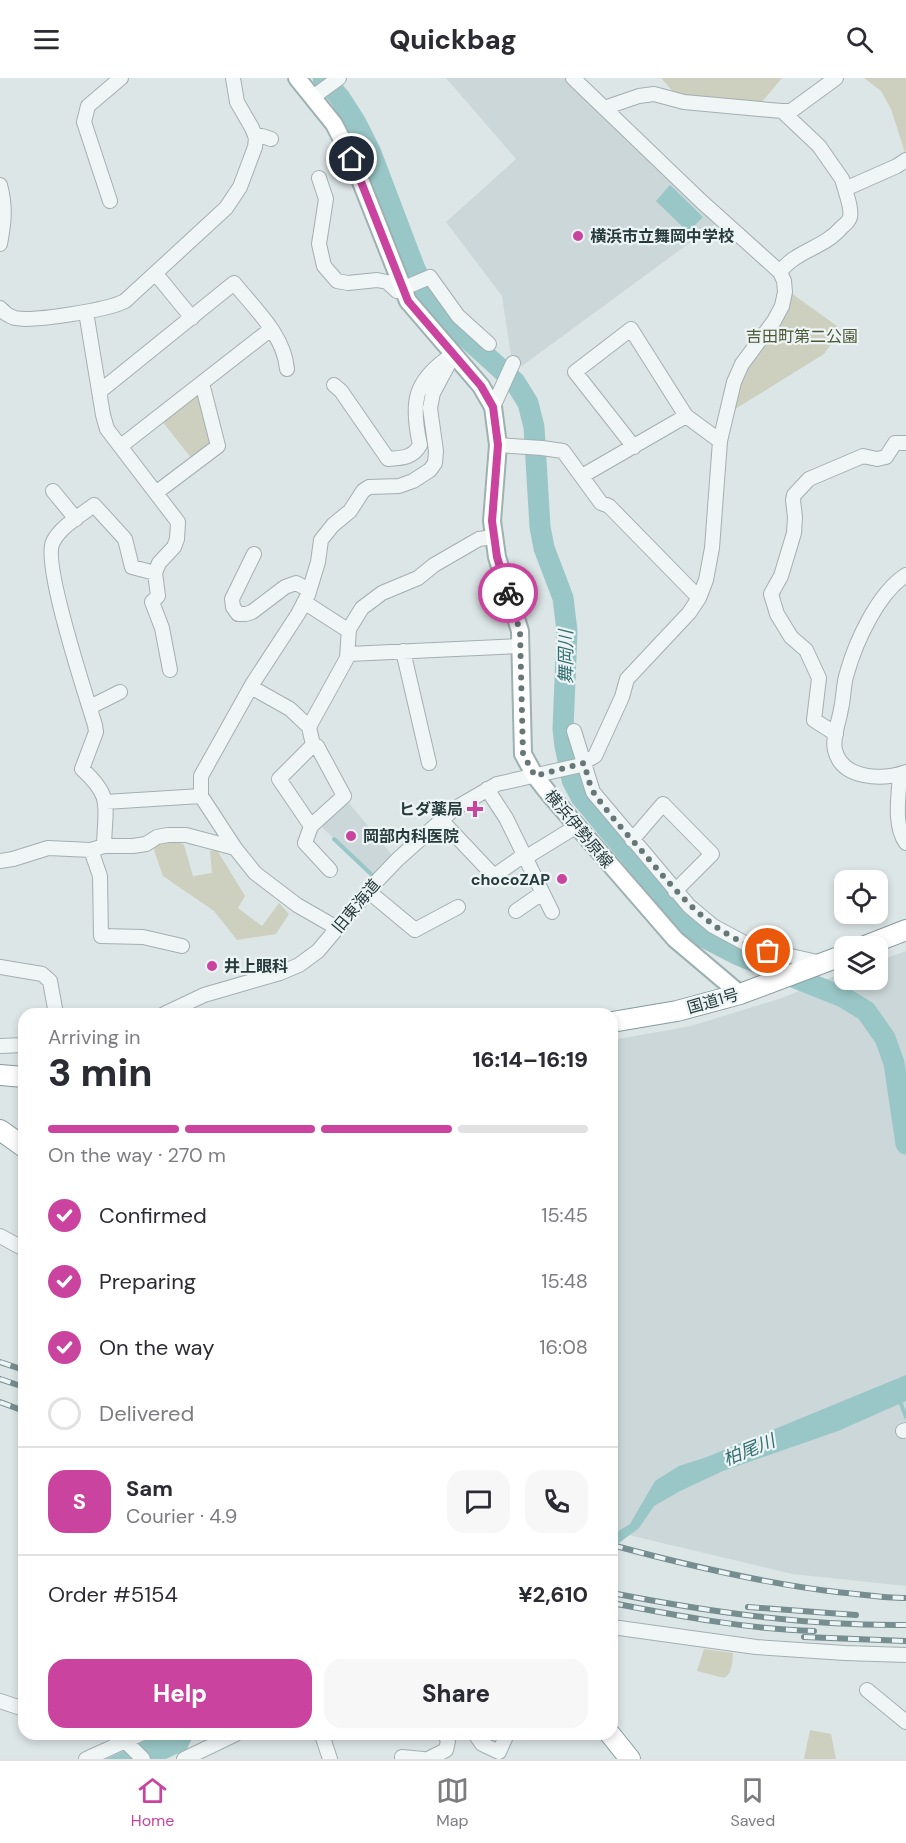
<!DOCTYPE html>
<meta charset="utf-8">
<style>
body{margin:0;font-family:"DM Sans","Noto Sans JP",sans-serif;background:#f7f7f7;color:#2b2b33;height:100vh;display:flex;flex-direction:column;font-size:22px;white-space:nowrap}
*{box-sizing:border-box;margin:0}
p{font-size:20px;color:#7c7c81}
.icon{flex:none;width:33px;height:33px;fill:none;stroke:currentColor;stroke-width:2;stroke-linecap:round;stroke-linejoin:round}
.map{position:relative;flex:1;overflow:hidden}
.sheet{position:absolute;left:18px;top:930px;width:600px;height:732px;display:flex;flex-direction:column;background:#fff;border-radius:18px;box-shadow:0 3px 9px #0003}
.sheet>*{flex:none}
.tools{position:absolute;left:834px;top:792px;display:grid;gap:12px}
.tools a{display:grid;place-items:center;width:54px;height:54px;border-radius:12px;background:#fff;box-shadow:0 3px 9px #0003;font-size:30px}
.pin{position:absolute;display:grid;place-items:center;width:51px;height:51px;color:#fff;margin:-26px;border:3px solid #fff;border-radius:50%;box-shadow:0 2px 6px #0007}
.courier{position:absolute;display:grid;place-items:center;width:60px;height:60px;margin:-30px;border:4px solid #ca449f;border-radius:50%;background:#fff;color:#222;box-shadow:0 2px 8px #0007}
.headline em{font-style:normal;font-weight:800}
.headline div{display:flex;flex-direction:column-reverse}
.headline{display:flex;align-items:center;justify-content:space-between;height:102px;padding:0 30px}
h1{font-size:39px;font-weight:800;line-height:45px}
.bar{display:grid;grid-template-columns:repeat(4,1fr);gap:9px 6px;align-content:center;height:72px;padding:0 30px}
.bar i{height:8px;border-radius:4px;background:#e1e1e2}
.bar .on{background:#ca449f}
.bar p{grid-column:span 4}
.line{display:flex;align-items:center;gap:15px;padding:0 30px;border-top:2px solid #e1e1e2}
.line div{flex:1}
.round{display:grid;place-items:center;flex:none;width:63px;height:63px;border-radius:18px;background:#f7f7f7}
ol{padding:0 30px;list-style:none}
li{display:flex;align-items:center;gap:18px;height:66px}
li p{margin-inline-start:auto}
li .icon{padding:6px;border-radius:50%;background:#ca449f;color:#fff;stroke-width:4}
li:last-child{color:#7c7c81}
li i{width:33px;height:33px;border:3px solid #e1e1e2;border-radius:50%}
.cta{display:flex;gap:12px;margin-top:auto;padding:12px 30px}
.cta a{flex:1;height:69px;border-radius:18px;background:#ca449f;color:#fff;font-size:24px;font-weight:800;line-height:69px;text-align:center}
.cta a+a{background:#f7f7f7;color:#2b2b33}
header{display:flex;justify-content:space-between;align-items:center;height:78px;padding:0 30px;background:#fff;font-size:27px;font-weight:800}
.dock{display:flex;justify-content:space-around;align-items:center;height:84px;border-top:2px solid #e1e1e2;background:#fff;font-size:16px;color:#7c7c81}
.dock a{display:grid;justify-items:center;gap:3px}
.dock .on{color:#ca449f}
.map>svg:first-child{display:block}
.built{fill:#cbd7d9}
.green{fill:#cdd0bf}
.water{fill:#99c6c6}
.lines{fill:none;stroke-linecap:round;stroke-linejoin:round}
.stream{stroke:#99c6c6;stroke-width:4}
.river{stroke:#99c6c6;stroke-width:21}
.minor-casing{stroke:#a3afb1;stroke-width:16}
.major-casing{stroke:#9db1b2;stroke-width:20}
.highway-casing{stroke:#859b9d;stroke-width:22}
.minor{stroke:#f0f5f5;stroke-width:14}
.major{stroke:#fff;stroke-width:16}
.highway{stroke:#fff;stroke-width:20}
.rail-casing{stroke:#778e90;stroke-width:6}
.rail{stroke:#edf4f5;stroke-width:4;stroke-dasharray:11;stroke-linecap:butt}
.done{stroke:#677778;stroke-width:6;stroke-dasharray:0 10.8}
.route{stroke:#ca449f;stroke-width:8}
.poi-dot{fill:#ca449f;stroke:#edf4f5;stroke-width:2}
.labels{text-anchor:middle;dominant-baseline:central;stroke-width:4.5;stroke-linejoin:round;paint-order:stroke}
.poi-label{font-size:16px;font-weight:bold;fill:#273b3d;stroke:#edf4f5;text-anchor:start}
.park-label{font-size:16px;fill:#4e5835;stroke:#edf4f5}
.street-label{font-size:16px;fill:#273b3d;stroke:#edf4f5}
.water-label{font-size:18px;font-style:italic;fill:#326e70;stroke:#edf4f5}
</style>
<header><svg class="icon" aria-label="menu" viewBox="0 0 24 24"><path d="M4 6h16M4 12h16M4 18h16"/></svg>Quickbag<svg class="icon" aria-label="search" viewBox="0 0 24 24"><circle cx="10" cy="10" r="6"/><path d="M15 15l6 6"/></svg></header>
<div class="map">
<svg width="906" height="1681" viewBox="0 0 906 1681">
<rect width="100%" height="100%" fill="#dde6e7"/>
<path class="built" d="M 446,0 L 568,0 L 718,144 L 522,288 L 511,278 L 502,218 L 446,144 L 516,81 Z
M 344,719 L 392,777 L 373,796 L 316,744 Z
M 906,873 L 906,1508 L 792,1496 L 612,1453 L 612,962 L 691,948 L 782,920 L 844,894 L 844,902 L 878,902 L 878,883 Z"/>
<path class="green" d="M 661,0 L 782,0 L 760,26 L 676,17 Z
M 864,0 L 906,0 L 906,78 L 891,31 L 881,13 Z
M 791,215 L 837,248 L 834,262 L 824,276 L 732,333 L 745,289 Z
M 194,316 L 198,318 L 211,362 L 209,368 L 192,381 L 162,343 Z
M 168,758 L 184,767 L 193,798 L 212,795 L 210,773 L 217,772 L 245,818 L 238,830 L 262,848 L 279,825 L 289,836 L 276,856 L 237,862 L 214,833 L 163,798 L 153,769 Z
M 704,1571 L 733,1575 C 732,1584 733,1595 724,1600 L 697,1593 Z
M 810,1652 L 831,1656 L 836,1681 L 804,1681 Z"/>
<path class="water" d="M 670,107 L 703,139 L 688,154 L 656,123 Z
M 906,1297 L 906,1323 L 838,1353 L 723,1393 L 680,1413 L 654,1428 L 639,1450 L 612,1470 L 612,1457 L 630,1446 L 655,1403 L 679,1388 L 707,1379 Z
M 160,1656 L 194,1656 L 187,1671 L 166,1681 L 106,1681 Z"/>
<g class="lines">
<path class="stream" d="M 334,761 L 371,796
M 900,1323 L 906,1339"/>
<path class="river" d="M 323,0 L 340,20 L 356,45 L 371,75 L 415,191 L 427,215 L 450,245 L 515,304 L 528,325 L 534,349 L 540,449 L 544,470 L 563,520 L 567,553 L 563,651 L 565,668 L 572,702 L 581,719 L 681,839 L 705,860 L 738,877 L 843,919 L 866,933 L 885,960 L 894,985 L 906,1066"/>
<g class="minor-casing">
<path id="minor" d="M 313,19 L 339,0
M 604,30 L 639,18 L 654,16 L 684,24 L 782,33 L 819,68 L 842,101 L 845,111
M 782,33 L 791,33 L 836,0
M 255,58 L 262,58 L 271,61
M 319,100 L 326,121 L 319,166 L 324,188 L 337,203 L 348,205 L 377,202 L 387,204 L 397,213 L 430,199 L 458,238 L 489,266
M 0,107 C 6,129 4,145 0,166
M 110,123 L 84,44 L 88,28 L 121,0
M 780,194 C 795,173 824,170 841,150 C 844,147 849,144 850,139 C 852,130 847,119 845,111 L 897,88 L 906,82
M 156,196 L 192,240
M 0,230 C 5,235 8,238 15,240 C 33,244 108,232 125,223 L 226,130 L 240,109 L 255,69 L 256,60 L 252,50 L 237,24 L 233,0
M 86,234 L 103,337 L 107,351 L 178,444 L 177,461 L 174,469 L 159,485 L 155,495 L 158,518 L 152,524 L 162,550 L 170,592
M 334,307 L 341,313 L 388,381 C 402,380 413,380 420,367 C 411,326 413,304 449,279
M 99,314 L 234,205 C 255,231 284,257 287,291
M 493,329 L 513,285
M 498,367 L 542,370 L 563,373 L 601,425 L 609,428 L 699,520
M 121,368 L 271,251
M 634,369 L 575,294 L 631,251 L 686,338
M 582,398 L 686,338 L 720,363
M 53,413 L 76,441
M 157,414 L 218,368 L 202,305
M 254,476 L 232,521 L 233,529 L 238,536 L 246,536 L 252,534 L 285,509 L 296,505 L 309,512
M 906,497 C 878,515 856,563 847,595 C 843,607 844,619 841,631 C 839,644 832,660 835,672 C 842,702 883,702 906,694
M 304,524 L 349,553
M 403,573 L 429,685
M 349,576 L 520,568
M 251,609 L 290,631 L 309,649
M 90,629 L 120,614
M 574,653 L 593,714 L 689,828 L 713,848 L 754,870 L 822,885
M 836,656 L 814,642 L 819,600 L 806,572 L 791,559 L 777,536 L 771,516 L 781,498 L 794,455 L 795,439 L 793,422 L 794,417 L 809,401 L 863,378 L 877,381 L 886,379 L 895,365 L 906,365
M 900,696 C 899,717 893,747 906,765
M 487,711 L 506,740 L 552,834
M 105,724 L 201,718
M 441,742 L 494,798 L 524,777
M 311,748 L 344,718 L 317,668 L 313,667
M 632,762 L 663,726 L 712,776 L 675,813
M 104,768 C 105,728 113,719 82,691 L 96,654 L 95,647 C 86,618 42,484 53,464 C 60,449 81,437 94,427 L 125,461 L 132,489 L 155,495
M 91,772 L 100,798 L 101,858 L 143,859 L 182,868
M 525,780 L 577,748
M 0,783 L 13,781 L 48,770 L 91,772 L 104,768 L 133,768 L 146,766 L 157,759 L 168,757 L 186,757 L 235,770
M 330,792 L 305,765 L 311,748 L 279,701 L 313,667 L 309,649 L 347,580 L 349,551 L 362,530 L 382,515 L 418,500 L 434,487 L 479,461 L 493,459
M 368,813 L 415,852 L 458,829
M 516,833 L 542,815
M 337,850 L 297,827 L 255,795 L 235,770 L 201,718 L 201,698 L 253,605 L 298,536 L 308,517 L 318,484 L 321,462 L 333,447 L 350,433 L 363,413 L 369,409 L 399,408 L 413,403 L 430,392 L 435,385 L 436,373 L 430,330 L 433,315 L 454,276
M 0,889 L 42,896 L 50,903 L 56,936
M 164,936 L 204,917 L 280,895 L 299,887 L 318,873 L 375,805 L 398,781 L 454,731 L 497,706 L 577,688 L 595,678 L 622,619 L 627,601 L 689,535 L 699,520 L 706,502 L 712,470 L 720,363 L 734,304 L 742,286 L 774,243 L 782,228 L 785,214 L 784,203 L 780,194 L 701,123 L 573,0
M 0,968 L 24,967
M 0,1158 L 24,1171
M 903,1353 L 906,1352
M 612,1549 L 756,1569 L 845,1575 L 906,1577
M 867,1612 L 906,1644
M 0,1623 L 24,1631
M 113,1656 L 125,1663 L 143,1681
M 328,1656 L 323,1660 L 330,1681
M 475,1656 L 482,1666 L 499,1674 L 507,1656
M 402,1679 L 423,1681
M 86,1681 L 141,1656
M 184,1681 L 236,1656
M 428,1681 L 446,1672 L 448,1663 L 445,1656"/>
</g>
<g class="major-casing">
<path id="major" d="M 297,0 L 334,46 L 352,81 L 408,223 L 481,308 L 493,329 L 498,367 L 492,443 L 497,479 L 520,553 L 523,676 L 535,698 L 550,717 L 675,861 L 740,916"/>
</g>
<g class="highway-casing">
<path id="highway" d="M 865,868 L 906,852
M 612,944 L 677,933 L 740,916 L 844,877
M 0,997 L 24,999
M 0,1052 L 24,1069
M 610,1656 L 630,1681"/>
</g>
<use href="#minor" class="minor"/>
<use href="#major" class="major"/>
<use href="#highway" class="highway"/>
<g class="rail-casing">
<path id="rail" d="M 0,1284 L 24,1292
M 0,1301 L 24,1309
M 0,1324 L 24,1333
M 612,1467 C 686,1487 761,1505 837,1514 C 860,1516 883,1520 906,1520
M 612,1515 C 709,1534 807,1548 906,1547
M 612,1525 C 679,1538 746,1551 814,1553
M 748,1529 L 856,1537
M 804,1559 L 906,1563"/>
</g>
<use href="#rail" class="rail"/>
</g>
<g class="lines">
<path class="done" d="M 508,515 L 520,553 L 523,676 L 535,698 L 584,685 C 587,695 589,707 594,715 C 608,735 625,754 641,772 C 677,814 711,859 768,873"/>
<path class="route" d="M 352,81 L 408,223 L 481,308 L 493,329 L 498,367 L 492,443 L 497,479 L 508,515"/>
</g>
<g class="poi-dot">
<circle cx="578" cy="158" r="6"/>
<path d="M472 722h6v6h6v6h-6v6h-6v-6h-6v-6h6z"/>
<circle cx="351" cy="758" r="6"/>
<circle cx="562" cy="801" r="6"/>
<circle cx="212" cy="888" r="6"/>
</g>
<g class="labels">
<g class="poi-label">
<text x="590" y="158">横浜市立舞岡中学校</text>
<text x="463" y="731" text-anchor="end">ヒダ薬局</text>
<text x="363" y="758">岡部内科医院</text>
<text x="550" y="801" text-anchor="end">chocoZAP</text>
<text x="224" y="888">井上眼科</text>
</g>
<g class="park-label">
<text x="802" y="258">吉田町第二公園</text>
</g>
<g class="street-label">
<text transform="translate(579 751) rotate(50)">横浜伊勢原線</text>
<text transform="translate(356 828) rotate(-50)">旧東海道</text>
<text transform="translate(713 923) rotate(-16)">国道1号</text>
</g>
<g class="water-label">
<text transform="translate(566 579) rotate(-90)">舞岡川</text>
<text transform="translate(749 1372) rotate(-22)">柏尾川</text>
</g>
</g>
</svg>
<div class="tools">
<a><svg class="icon" aria-label="locate" viewBox="0 0 24 24"><circle cx="12" cy="12" r="6"/><path d="M12 2v4M12 18v4M2 12h4M18 12h4"/></svg></a>
<a><svg class="icon" aria-label="layers" viewBox="0 0 24 24"><path d="M12 4l9 5-9 5-9-5zM3 14l9 5 9-5"/></svg></a>
</div>
<div class="pin" style="left:768px;top:873px;background:#ea580c"><svg class="icon" aria-label="bag" viewBox="0 0 24 24"><path d="M5 8h14l-1 12H6zM9 8a3 3 0 0 1 6 0"/></svg></div>
<div class="pin" style="left:352px;top:81px;background:#1f2937"><svg class="icon" aria-label="home" viewBox="0 0 24 24"><path d="M3 11l9-7 9 7M6 9v11h12V9"/></svg></div>
<div class="courier" style="left:508px;top:515px"><svg class="icon" aria-label="bike" viewBox="0 0 24 24"><circle cx="6" cy="16" r="4"/><circle cx="18" cy="16" r="4"/><path d="M6 16l4-8h5l3 8M10 8l3 8H6M13 5h3"/></svg></div>
<section class="sheet">
<div class="headline"><div><h1>3 min</h1><p>Arriving in</p></div><em>16:14–16:19</em></div>
<div class="bar"><i class="on"></i><i class="on"></i><i class="on"></i><i></i><p>On the way · 270 m</p></div>
<ol>
<li><svg class="icon" aria-label="check" viewBox="0 0 24 24"><path d="M5 12l5 5 9-10"/></svg>Confirmed<p>15:45</p></li>
<li><svg class="icon" aria-label="check" viewBox="0 0 24 24"><path d="M5 12l5 5 9-10"/></svg>Preparing<p>15:48</p></li>
<li><svg class="icon" aria-label="check" viewBox="0 0 24 24"><path d="M5 12l5 5 9-10"/></svg>On the way<p>16:08</p></li>
<li><i></i>Delivered</li>
</ol>
<div class="line" style="height:108px"><b class="round" style="background:#ca449f;color:#fff">S</b><div><b>Sam</b><p>Courier · 4.9</p></div><a class="round"><svg class="icon" aria-label="chat" viewBox="0 0 24 24"><path d="M4 5h16v11H9l-5 4z"/></svg></a><a class="round"><svg class="icon" aria-label="phone" viewBox="0 0 24 24"><path d="M5 4h4l2 5-3 2q2 4 5 5l2-3 5 2v4C11 20 4 13 5 4z"/></svg></a></div>
<div class="line" style="height:78px"><div>Order #5154</div><b>¥2,610</b></div>
<div class="cta"><a>Help</a><a>Share</a></div>
</section>
</div>
<nav class="dock">
<a class="on"><svg class="icon" aria-label="home" viewBox="0 0 24 24"><path d="M3 11l9-7 9 7M6 9v11h12V9"/></svg>Home</a>
<a><svg class="icon" aria-label="map" viewBox="0 0 24 24"><path d="M3 6l6-2 6 2 6-2v14l-6 2-6-2-6 2zM9 4v14M15 6v14"/></svg>Map</a>
<a><svg class="icon" aria-label="saved" viewBox="0 0 24 24"><path d="M7 4h10v16l-5-4-5 4z"/></svg>Saved</a>
</nav>
